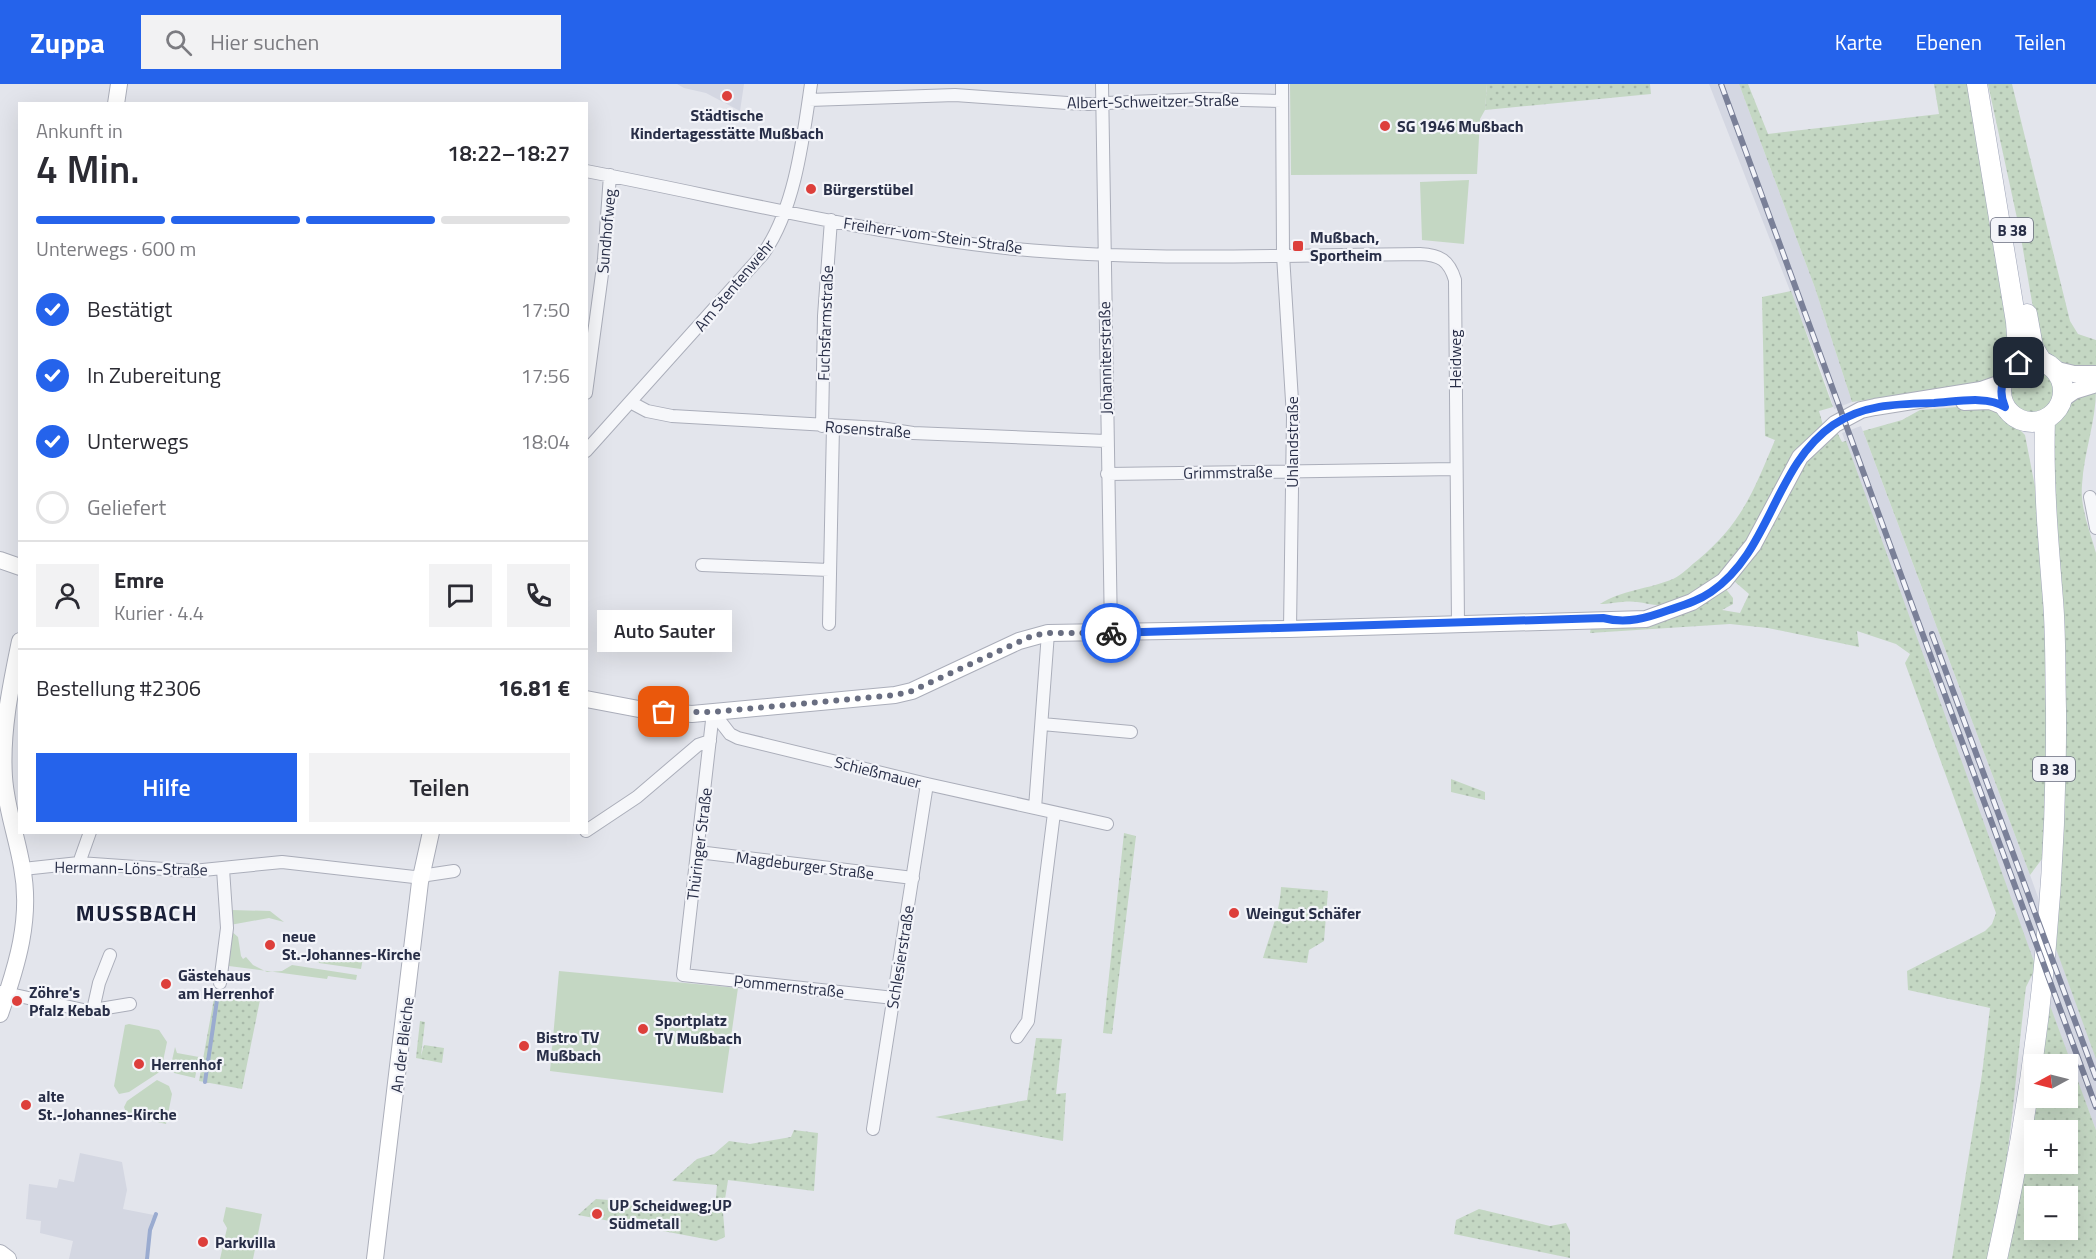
<!DOCTYPE html>
<html lang="de">
<meta charset="utf-8">
<style>
body{margin:0;font-family:"Titillium Web",sans-serif;background:#f2f2f3;color:#2b2b33;height:100vh;display:flex;flex-direction:column;font-size:22px;white-space:nowrap}
*{box-sizing:border-box;margin:0}
p{font-size:20px;color:#7c7c81}
.icon{flex:none;width:33px;height:33px;fill:none;stroke:currentColor;stroke-width:2;stroke-linecap:round;stroke-linejoin:round}
.map{position:relative;flex:1;overflow:hidden}
.panel{position:absolute;left:18px;top:18px;width:570px;height:732px;display:flex;flex-direction:column;background:#fff;border-radius:0px;box-shadow:0 6px 24px #0002}
.panel>*{flex:none}
.needle{width:39px;rotate:263deg}
.fabs{position:absolute;left:2024px;top:970px;display:grid;gap:12px}
.fabs a{display:grid;place-items:center;width:54px;height:54px;border-radius:0px;background:#fff;box-shadow:0 6px 24px #0002;font-size:30px}
.pin{position:absolute;display:grid;place-items:center;width:51px;height:51px;color:#fff;margin:-26px;border-radius:12px;box-shadow:0 3px 9px #0006}
.courier{position:absolute;display:grid;place-items:center;width:60px;height:60px;margin:-30px;border:4px solid #2563eb;border-radius:50%;background:#fff;color:#222;box-shadow:0 2px 8px #0007}
.bubble{position:absolute;height:42px;border-radius:0px;background:#fff;box-shadow:0 6px 24px #0002;font-size:20px;font-weight:600;line-height:42px;text-align:center}
.summary em{font-style:normal;font-weight:600}
.summary div{display:flex;flex-direction:column-reverse}
.summary{display:flex;align-items:center;justify-content:space-between;height:102px;padding:0 18px}
h1{font-size:39px;font-weight:600;line-height:45px}
.bar{display:grid;grid-template-columns:repeat(4,1fr);gap:9px 6px;align-content:center;height:72px;padding:0 18px}
.bar i{height:8px;border-radius:4px;background:#e1e1e2}
.bar .on{background:#2563eb}
.bar p{grid-column:span 4}
.line{display:flex;align-items:center;gap:15px;padding:0 18px;border-top:2px solid #e1e1e2}
.line div{flex:1}
.round{display:grid;place-items:center;flex:none;width:63px;height:63px;border-radius:0px;background:#f2f2f3}
ol{padding:0 18px;list-style:none}
li{display:flex;align-items:center;gap:18px;height:66px}
li p{margin-inline-start:auto}
li .icon{padding:6px;border-radius:50%;background:#2563eb;color:#fff;stroke-width:4}
li:last-child{color:#7c7c81}
li i{width:33px;height:33px;border:3px solid #e1e1e2;border-radius:50%}
.button{display:flex;gap:12px;margin-top:auto;padding:12px 18px}
.button a{flex:1;height:69px;border-radius:0px;background:#2563eb;color:#fff;font-size:24px;font-weight:600;line-height:69px;text-align:center}
.button a+a{background:#f2f2f3;color:#2b2b33}
header{display:flex;align-items:center;gap:36px;box-sizing:border-box;height:84px;padding:0 30px;background:#2563eb;color:#fff}
header strong{font-size:28px}
nav{display:flex;gap:33px;margin-inline-start:auto;font-size:21px}
.search{width:420px;height:54px;background:#f2f2f3;display:flex;align-items:center;gap:15px;box-sizing:border-box;padding:0 21px;border-radius:0px;color:#7c7c81;font-size:22px}
.map>svg:first-child{display:block}
.built{fill:#d4d7e2}
.grass{fill:url(#grass-dots);fill-rule:evenodd}
.park{fill:#c4d7c3}
.lines{fill:none;stroke-linecap:round;stroke-linejoin:round}
.stream{stroke:#9aabd0;stroke-width:4}
.street-casing{stroke:#abaeba;stroke-width:14}
.secondary-casing{stroke:#abaeba;stroke-width:18}
.primary-casing{stroke:#a0a6b9;stroke-width:21}
.street{stroke:#f6f7fa;stroke-width:12}
.secondary{stroke:#fff;stroke-width:16}
.primary{stroke:#fff;stroke-width:20}
.rail-casing{stroke:#7a8098;stroke-width:6}
.rail{stroke:#f3f4f9;stroke-width:4;stroke-dasharray:11;stroke-linecap:butt}
.done{stroke:#696e81;stroke-width:6;stroke-dasharray:0 10.8}
.route{stroke:#2563eb;stroke-width:8}
.poi-dot{fill:#dd3f3b;stroke:#f3f4f9;stroke-width:2}
.labels{text-anchor:middle;dominant-baseline:central;stroke-width:4.5;stroke-linejoin:round;paint-order:stroke}
.shield{fill:#f3f4f9;stroke:#65697c;stroke-width:1.5}
.shield-label{font-size:15px;font-weight:bold;fill:#282e47}
.street-label{font-size:16px;fill:#282e47;stroke:#f3f4f9}
.poi-label{font-size:16px;font-weight:bold;fill:#282e47;stroke:#f3f4f9;text-anchor:start}
.district-label{font-size:22px;font-weight:bold;letter-spacing:1.5px;fill:#1a1f37;stroke:#f3f4f9}
</style>
<header>
<strong>Zuppa</strong>
<div class="search"><svg class="icon" aria-label="search" viewBox="0 0 24 24"><circle cx="10" cy="10" r="6"/><path d="M15 15l6 6"/></svg>Hier suchen</div>
<nav><a>Karte</a><a>Ebenen</a><a>Teilen</a></nav>
</header>
<div class="map">
<svg width="2096" height="1175" viewBox="0 0 2096 1175">
<defs>
<pattern id="grass-dots" width="8" height="8" patternUnits="userSpaceOnUse" patternTransform="scale(1.5)"><rect width="8" height="8" fill="#c4d7c3"/><path d="M2 2h.1M6 6h.1" fill="none" stroke="#a8b9a9" stroke-width="1.8" stroke-linecap="round"/></pattern>
</defs>
<rect width="100%" height="100%" fill="#e3e5ec"/>
<path class="built" d="M 677,0 L 744,0 L 740,27 L 706,9 L 684,4 Z
M 1709,0 L 1739,0 L 1815,204 L 1852,318 L 1834,325 L 1825,296 Z
M 1861,342 L 2030,791 L 2081,932 L 2096,964 L 2096,1046 L 1989,761 L 1842,349 Z
M 80,1069 L 122,1078 L 127,1106 L 123,1125 L 154,1131 L 150,1139 L 145,1175 L 69,1175 L 73,1157 L 40,1149 L 41,1137 L 26,1135 L 29,1100 L 57,1104 L 59,1095 L 74,1098 Z"/>
<path class="grass" d="M 1487,0 L 1650,0 L 1651,10 L 1485,26 Z
M 1739,0 L 1748,0 L 1768,50 L 1939,30 L 1934,0 L 1970,0 L 2014,272 L 1997,294 L 1984,299 L 1852,318 L 1815,204 Z
M 1988,0 L 2012,0 L 2070,237 L 2078,250 L 2096,256 L 2096,282 L 2063,284 L 2050,277 L 2038,253 L 2020,148 Z
M 1791,207 L 1833,323 L 1819,327 L 1823,341 C 1761,389 1756,509 1664,521 C 1654,522 1646,519 1637,518 C 1626,516 1611,520 1600,520 C 1622,506 1649,505 1673,495 C 1682,491 1691,481 1699,475 C 1742,439 1754,406 1775,356 L 1765,352 L 1762,213 Z
M2011 307a22 22 0 1 1 44 0a22 22 0 1 1-44 0Z
M 2096,305 C 2096,338 2084,367 2082,401 C 2080,424 2090,447 2096,469 L 2096,975 L 2051,851 L 2055,403 L 2052,342 L 2067,319 Z
M 1982,321 L 2000,326 L 2025,351 L 2036,408 L 2044,468 L 2048,638 L 2045,758 L 2042,775 L 2030,791 L 1863,347 L 1902,336 L 1920,326 Z
M 1836,346 L 1842,358 L 1846,357 L 2036,883 L 2026,903 C 2015,993 2010,1087 1988,1175 L 1952,1175 L 1982,990 L 1990,924 L 1908,906 L 1907,887 L 1985,847 L 1992,840 L 1996,829 L 1905,579 L 1910,570 L 1896,560 L 1857,547 L 1859,563 L 1768,544 L 1730,540 L 1590,549 L 1591,543 L 1725,504 L 1733,514 L 1733,520 L 1722,526 L 1740,529 L 1749,510 L 1734,497 L 1799,383 Z
M 1451,695 L 1485,708 L 1485,716 L 1451,708 Z
M 1124,749 L 1136,752 L 1112,950 L 1103,949 Z
M 1281,803 L 1328,807 L 1324,857 L 1309,866 L 1307,879 L 1263,874 C 1270,849 1280,828 1281,803 Z
M 224,905 L 261,911 L 242,1005 L 199,997 L 215,909 Z
M 2048,916 L 2096,1046 L 2096,1175 L 2004,1175 L 2034,1014 L 2067,1014 L 2067,981 L 2037,981 ZM 2034,1047 L 2067,1047 L 2067,1080 L 2034,1080 ZM 2034,1113 L 2067,1113 L 2067,1146 L 2034,1146 Z
M 420,937 L 425,938 L 421,972 L 424,961 L 444,964 L 442,979 L 416,974 Z
M 1036,954 L 1062,955 L 1056,1010 L 1066,1009 L 1063,1057 L 935,1033 L 1027,1016 Z
M 794,1046 L 818,1049 L 814,1107 L 728,1096 L 723,1128 L 725,1153 L 716,1157 L 578,1131 L 596,1115 L 715,1124 L 717,1101 L 672,1097 L 697,1075 L 714,1070 L 729,1057 L 750,1060 L 791,1053 Z
M 1479,1125 L 1550,1142 L 1566,1139 L 1570,1147 L 1570,1174 L 1454,1150 L 1456,1136 Z"/>
<path class="park" d="M 1290,0 L 1487,0 L 1485,26 L 1480,35 L 1477,90 L 1291,91 Z
M 1469,96 L 1464,160 L 1422,156 L 1420,98 Z
M 231,826 L 270,827 L 284,838 L 269,834 L 230,841 Z
M 230,846 L 238,853 L 241,872 L 243,875 L 246,873 L 253,881 L 267,888 L 282,887 L 292,881 L 357,891 L 356,896 L 328,892 L 327,895 L 229,882 L 226,880 Z
M 315,867 L 363,874 L 361,885 L 319,879 Z
M 559,887 L 738,904 L 723,1009 L 550,987 Z
M 129,940 L 159,946 L 167,958 L 161,987 L 129,1008 L 119,1010 L 114,1002 L 125,941 Z
M 175,963 L 177,969 L 199,973 L 195,994 L 174,989 L 171,981 Z
M 157,996 L 169,1002 L 172,1010 L 166,1040 L 127,1031 L 124,1023 L 127,1017 Z
M 226,1123 L 262,1130 L 253,1175 L 220,1175 L 227,1144 L 223,1137 Z"/>
<g class="lines">
<path class="stream" d="M 205,998 L 218,909
M 147,1175 L 150,1146 L 156,1130"/>
<g class="street-casing">
<path id="street" d="M 1102,0 L 1111,549
M 1282,0 L 1283,171 L 1293,333 L 1290,545
M 809,16 L 955,11 L 1081,20 L 1205,15 L 1282,17
M 586,87 C 726,114 865,149 1006,164 C 1143,178 1282,171 1420,170 C 1440,171 1449,176 1455,196 L 1458,540
M 586,309 L 604,175 L 610,91
M 632,319 L 647,327 L 672,332 L 880,344 L 913,349 L 1106,357
M 822,342 L 824,232 L 831,136
M 586,367 L 763,170 C 795,125 803,55 811,0
M 1107,390 L 1456,385
M 2090,413 L 2096,444
M 702,481 L 829,486
M 829,540 L 833,342
M 713,628 L 683,891 L 894,914
M 713,628 L 730,650 L 738,654 L 927,700 L 1107,740
M 1042,640 L 1131,648
M 1035,724 L 1048,549
M 586,747 L 637,713 L 698,661 L 710,657
M 698,768 L 913,794
M 79,779 L 90,748
M 23,785 L 79,779 L 193,787 L 282,778 L 414,793 L 454,787
M 220,899 L 227,844 L 223,785
M 1,908 L 88,927 L 130,920
M 93,926 L 99,899 L 110,871
M 1017,953 L 1028,937 L 1054,729
M 873,1045 L 927,700"/>
</g>
<g class="secondary-casing">
<path id="secondary" d="M 116,20 L 119,0
M 2053,285 L 2074,290 L 2096,290
M 2061,316 L 2074,307 L 2096,300
M 1964,318 L 1990,317 L 2005,323
M 0,476 L 20,483
M 586,615 L 644,626 L 692,630 L 895,611 L 912,607 L 1019,557 L 1048,549 L 1290,545 L 1646,535 L 1692,518 L 1724,497 L 1753,461 L 1800,373 L 1835,340 L 1861,326 L 1875,323 L 1981,306 L 1998,300 L 2004,294
M 0,930 C 17,882 32,834 22,783 C 17,753 6,724 4,693 C 1,647 11,601 20,557
M 0,1169 L 8,1175
M 375,1175 L 420,798 L 431,748"/>
</g>
<g class="primary-casing">
<path id="primary" d="M 1977,0 L 2016,238 L 2018,265 L 2014,282
M 2027,230 L 2033,263 L 2042,278
M2001 307a31 31 0 1 1 62 0a31 31 0 1 1-62 0Z
M 1997,1175 C 2037,996 2057,809 2056,625 C 2055,589 2056,552 2053,516 C 2048,455 2043,396 2045,335"/>
</g>
<use href="#street" class="street"/>
<use href="#secondary" class="secondary"/>
<use href="#primary" class="primary"/>
<g class="rail-casing">
<path id="rail" d="M 1721,0 L 2096,1023
M 1932,550 L 2096,994"/>
</g>
<use href="#rail" class="rail"/>
</g>
<g class="lines">
<path class="done" d="M 664,628 L 713,628 L 896,611 L 912,607 L 1032,552 L 1048,549 L 1111,549"/>
<path class="route" d="M 1111,549 L 1603,534 C 1627,540 1647,534 1669,526 C 1684,521 1698,517 1711,508 C 1771,467 1774,382 1833,341 C 1864,320 1898,320 1934,319 C 1954,318 1987,311 2005,323 C 1997,305 2003,289 2019,279"/>
</g>
<g class="poi-dot">
<circle cx="727" cy="12" r="6"/>
<circle cx="1385" cy="42" r="6"/>
<circle cx="811" cy="105" r="6"/>
<rect x="1292" y="156" width="12" height="12" rx="3"/>
<circle cx="1234" cy="829" r="6"/>
<circle cx="270" cy="861" r="6"/>
<circle cx="166" cy="900" r="6"/>
<circle cx="17" cy="917" r="6"/>
<circle cx="643" cy="945" r="6"/>
<circle cx="524" cy="962" r="6"/>
<circle cx="139" cy="980" r="6"/>
<circle cx="26" cy="1021" r="6"/>
<circle cx="597" cy="1130" r="6"/>
<circle cx="203" cy="1158" r="6"/>
</g>
<g class="labels">
<g class="shield">
<rect x="1991" y="134" width="42" height="24" rx="4.5"/>
<rect x="2033" y="673" width="42" height="24" rx="4.5"/>
</g>
<g class="shield-label">
<text x="2012" y="146">B 38</text>
<text x="2054" y="685">B 38</text>
</g>
<g class="street-label">
<text transform="translate(1153 17) rotate(-1)">Albert-Schweitzer-Straße</text>
<text transform="translate(606 147) rotate(-85)">Sundhofweg</text>
<text transform="translate(933 151) rotate(8)">Freiherr-vom-Stein-Straße</text>
<text transform="translate(734 201) rotate(-50)">Am Stentenwehr</text>
<text transform="translate(825 239) rotate(-88)">Fuchsfarmstraße</text>
<text transform="translate(1105 274) rotate(-91)">Johanniterstraße</text>
<text transform="translate(1455 275) rotate(-90)">Heidweg</text>
<text transform="translate(868 345) rotate(4)">Rosenstraße</text>
<text transform="translate(1292 358) rotate(-90)">Uhlandstraße</text>
<text transform="translate(1228 388) rotate(-1)">Grimmstraße</text>
<text transform="translate(878 688) rotate(14)">Schießmauer</text>
<text transform="translate(699 760) rotate(-83)">Thüringer Straße</text>
<text transform="translate(805 781) rotate(7)">Magdeburger Straße</text>
<text transform="translate(131 784) rotate(1)">Hermann-Löns-Straße</text>
<text transform="translate(900 873) rotate(-81)">Schlesierstraße</text>
<text transform="translate(789 902) rotate(6)">Pommernstraße</text>
<text transform="translate(402 961) rotate(-83)">An der Bleiche</text>
</g>
<g class="poi-label">
<text x="727" y="31" text-anchor="middle">Städtische<tspan x="727" dy="18">Kindertagesstätte Mußbach</tspan></text>
<text x="1397" y="42">SG 1946 Mußbach</text>
<text x="823" y="105">Bürgerstübel</text>
<text x="1310" y="153">Mußbach,<tspan x="1310" dy="18">Sportheim</tspan></text>
<text x="1246" y="829">Weingut Schäfer</text>
<text x="282" y="852">neue<tspan x="282" dy="18">St.-Johannes-Kirche</tspan></text>
<text x="178" y="891">Gästehaus<tspan x="178" dy="18">am Herrenhof</tspan></text>
<text x="29" y="908">Zöhre's<tspan x="29" dy="18">Pfalz Kebab</tspan></text>
<text x="655" y="936">Sportplatz<tspan x="655" dy="18">TV Mußbach</tspan></text>
<text x="536" y="953">Bistro TV<tspan x="536" dy="18">Mußbach</tspan></text>
<text x="151" y="980">Herrenhof</text>
<text x="38" y="1012">alte<tspan x="38" dy="18">St.-Johannes-Kirche</tspan></text>
<text x="609" y="1121">UP Scheidweg;UP<tspan x="609" dy="18">Südmetall</tspan></text>
<text x="215" y="1158">Parkvilla</text>
</g>
<g class="district-label">
<text x="137" y="829">MUSSBACH</text>
</g>
</g>
</svg>
<div class="fabs">
<a><svg class="needle" viewBox="-14 -14 28 28"><path d="M0-13l5 13h-10z" fill="#e53935"/><path d="M0 13l5-13h-10z" fill="#7c7c81"/></svg></a>
<a>+</a>
<a>−</a>
</div>
<div class="pin" style="left:664px;top:628px;background:#ea580c"><svg class="icon" aria-label="bag" viewBox="0 0 24 24"><path d="M5 8h14l-1 12H6zM9 8a3 3 0 0 1 6 0"/></svg></div>
<div class="pin" style="left:2019px;top:279px;background:#1f2937"><svg class="icon" aria-label="home" viewBox="0 0 24 24"><path d="M3 11l9-7 9 7M6 9v11h12V9"/></svg></div>
<div class="courier" style="left:1111px;top:549px"><svg class="icon" aria-label="bike" viewBox="0 0 24 24"><circle cx="6" cy="16" r="4"/><circle cx="18" cy="16" r="4"/><path d="M6 16l4-8h5l3 8M10 8l3 8H6M13 5h3"/></svg></div>
<div class="bubble" style="left:597px;top:526px;width:135px">Auto Sauter</div>
<section class="panel">
<div class="summary"><div><h1>4 Min.</h1><p>Ankunft in</p></div><em>18:22–18:27</em></div>
<div class="bar"><i class="on"></i><i class="on"></i><i class="on"></i><i></i><p>Unterwegs · 600 m</p></div>
<ol>
<li><svg class="icon" aria-label="check" viewBox="0 0 24 24"><path d="M5 12l5 5 9-10"/></svg>Bestätigt<p>17:50</p></li>
<li><svg class="icon" aria-label="check" viewBox="0 0 24 24"><path d="M5 12l5 5 9-10"/></svg>In Zubereitung<p>17:56</p></li>
<li><svg class="icon" aria-label="check" viewBox="0 0 24 24"><path d="M5 12l5 5 9-10"/></svg>Unterwegs<p>18:04</p></li>
<li><i></i>Geliefert</li>
</ol>
<div class="line" style="height:108px"><a class="round"><svg class="icon" aria-label="person" viewBox="0 0 24 24"><circle cx="12" cy="8" r="4"/><path d="M4 21q1-7 8-7t8 7"/></svg></a><div><b>Emre</b><p>Kurier · 4.4</p></div><a class="round"><svg class="icon" aria-label="chat" viewBox="0 0 24 24"><path d="M4 5h16v11H9l-5 4z"/></svg></a><a class="round"><svg class="icon" aria-label="phone" viewBox="0 0 24 24"><path d="M5 4h4l2 5-3 2q2 4 5 5l2-3 5 2v4C11 20 4 13 5 4z"/></svg></a></div>
<div class="line" style="height:78px"><div>Bestellung #2306</div><b>16.81 €</b></div>
<div class="button"><a>Hilfe</a><a>Teilen</a></div>
</section>
</div>
